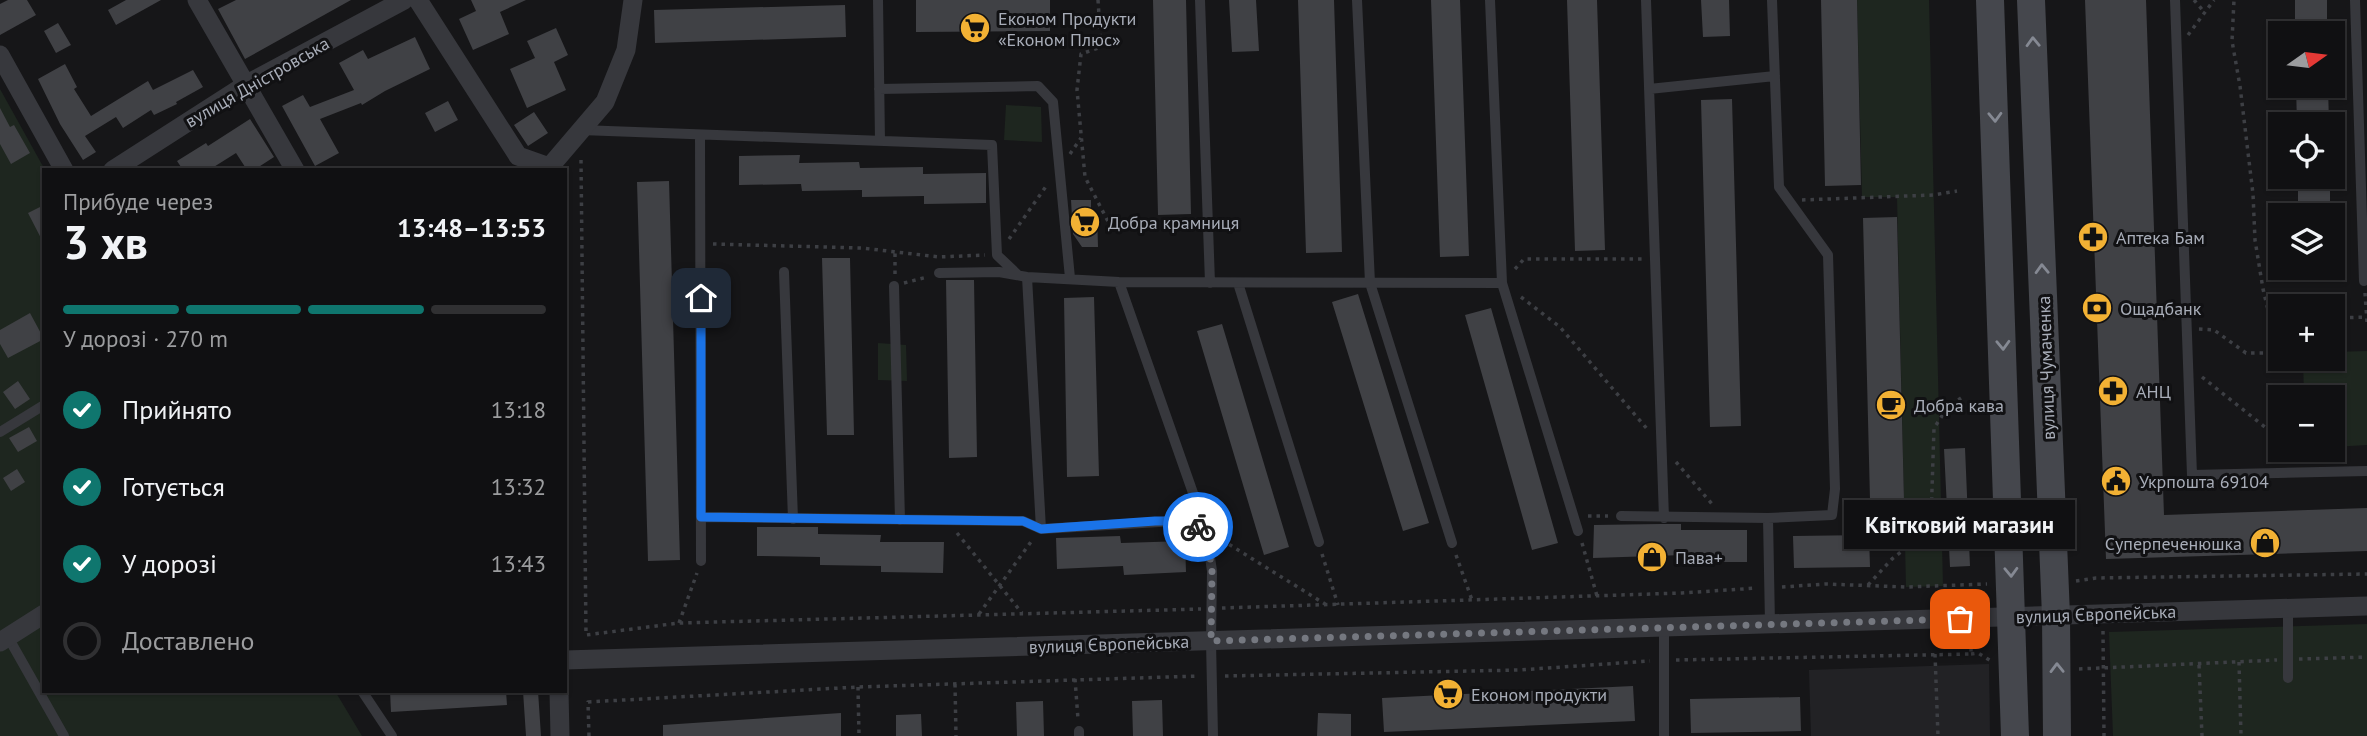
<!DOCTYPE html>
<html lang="uk">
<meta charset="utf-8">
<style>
body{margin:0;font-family:"PT Sans",sans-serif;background:#19191b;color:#f1f3f6;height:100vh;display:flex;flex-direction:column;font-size:26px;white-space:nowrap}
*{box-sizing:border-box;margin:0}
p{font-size:23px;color:#9c9d9f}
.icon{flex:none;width:38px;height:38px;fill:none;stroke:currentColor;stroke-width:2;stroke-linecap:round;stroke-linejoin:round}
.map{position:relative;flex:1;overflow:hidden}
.sheet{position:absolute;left:42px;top:168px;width:525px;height:525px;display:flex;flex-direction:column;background:#101012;border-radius:0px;box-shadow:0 2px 5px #0004,0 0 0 2px #303032}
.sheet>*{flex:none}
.needle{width:46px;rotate:76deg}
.controls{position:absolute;left:2268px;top:21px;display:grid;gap:14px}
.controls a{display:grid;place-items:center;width:77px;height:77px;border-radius:0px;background:#101012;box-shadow:0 2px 5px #0004,0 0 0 2px #303032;font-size:35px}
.pin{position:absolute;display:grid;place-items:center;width:60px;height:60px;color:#fff;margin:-30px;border-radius:14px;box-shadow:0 4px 10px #0006}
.courier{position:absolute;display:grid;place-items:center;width:70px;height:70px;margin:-35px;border:5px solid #1a73e8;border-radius:50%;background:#fff;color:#222;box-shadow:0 2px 9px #0007}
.bubble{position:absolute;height:49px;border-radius:0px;background:#101012;box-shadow:0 2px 5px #0004,0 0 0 2px #303032;font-size:23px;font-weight:700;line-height:49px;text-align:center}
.overview em{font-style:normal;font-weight:700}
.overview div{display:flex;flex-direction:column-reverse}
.overview{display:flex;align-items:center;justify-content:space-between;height:119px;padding:0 21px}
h1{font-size:46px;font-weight:700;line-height:52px}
.bar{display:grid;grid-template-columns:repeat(4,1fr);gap:10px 7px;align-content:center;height:84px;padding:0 21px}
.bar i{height:9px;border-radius:5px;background:#303032}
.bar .on{background:#0f766e}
.bar p{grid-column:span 4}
ol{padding:0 21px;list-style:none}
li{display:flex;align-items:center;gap:21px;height:77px}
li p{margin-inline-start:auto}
li .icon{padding:7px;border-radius:50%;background:#0f766e;color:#fff;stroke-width:4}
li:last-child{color:#9c9d9f}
li i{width:38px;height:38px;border:4px solid #303032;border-radius:50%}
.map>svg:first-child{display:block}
.built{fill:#222225}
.green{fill:#1e261f}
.building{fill:#404145}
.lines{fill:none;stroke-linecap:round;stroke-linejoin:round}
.path{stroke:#3d3f44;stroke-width:3.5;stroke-dasharray:3.5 5;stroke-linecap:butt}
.lane{stroke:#37383d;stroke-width:10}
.street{stroke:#37383d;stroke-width:19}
.secondary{stroke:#45474d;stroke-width:28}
.oneway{stroke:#858993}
.done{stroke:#757880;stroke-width:7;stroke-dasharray:0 12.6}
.route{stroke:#1a73e8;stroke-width:9}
.labels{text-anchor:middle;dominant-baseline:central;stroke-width:6;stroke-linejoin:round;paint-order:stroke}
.poi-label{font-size:18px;fill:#a8adb8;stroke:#111113;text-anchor:start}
.street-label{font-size:18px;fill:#a8adb8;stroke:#111113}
</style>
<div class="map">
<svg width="2367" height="736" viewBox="0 0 2367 736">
<rect width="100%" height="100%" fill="#161618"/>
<path class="built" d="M 1989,664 L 1990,736 L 1811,736 L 1809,670 Z"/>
<path class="green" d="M 1857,0 L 1929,0 L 1943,586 L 1906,587 L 1897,197 L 1862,197 Z
M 0,89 L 45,170 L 44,691 L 335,691 L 362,736 L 0,736 Z
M 1006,105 L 1041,107 L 1042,142 L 1004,140 Z
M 878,343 L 906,345 L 907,381 L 878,380 Z
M 2367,351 L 2367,445 L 2333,447 L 2333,397 L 2304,397 L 2303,359 L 2333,359 L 2333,352 Z
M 2367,624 L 2367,736 L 2113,736 L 2109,632 Z"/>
<path class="building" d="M 8,0 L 27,0 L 36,15 L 0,35 L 0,4 Z
M 126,0 L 161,0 L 116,25 L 108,10 Z
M 236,0 L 351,0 L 245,59 L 218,9 Z
M 471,0 L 526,0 L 500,12 L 509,34 L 473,50 L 459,19 L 476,11 Z
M 916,0 L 1050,0 L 1050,31 L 916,32 Z
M 1153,0 L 1186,0 L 1191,214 L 1158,215 Z
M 1229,0 L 1256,0 L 1259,51 L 1232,52 Z
M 1298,0 L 1334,0 L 1342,252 L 1306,253 Z
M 1431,0 L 1460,0 L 1469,256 L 1440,257 Z
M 1567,0 L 1597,0 L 1605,250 L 1575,251 Z
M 1701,0 L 1729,0 L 1730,36 L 1703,37 Z
M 1821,0 L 1857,0 L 1861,185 L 1825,186 Z
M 2085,0 L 2146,0 L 2164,515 L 2367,508 L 2367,551 L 2106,559 Z
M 2295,0 L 2327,0 L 2327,33 L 2295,33 Z
M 845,5 L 846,37 L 655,43 L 654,10 Z
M 58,23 L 71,45 L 56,53 L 44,31 Z
M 556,28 L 568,55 L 554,62 L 566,90 L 527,108 L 510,69 L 535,58 L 527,41 Z
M 415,37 L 430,69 L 385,91 L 362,105 L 361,103 L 320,119 L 339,153 L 315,166 L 282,106 L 303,95 L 310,107 L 354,90 L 339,63 L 363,50 L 368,59 Z
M 65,64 L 77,87 L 74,89 L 91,116 L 148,81 L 153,90 L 193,70 L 203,87 L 176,102 L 177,104 L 154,115 L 151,110 L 123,128 L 116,117 L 85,136 L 96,152 L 83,160 L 60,124 L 38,79 Z
M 2296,86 L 2328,86 L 2329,124 L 2297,124 Z
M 1732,99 L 1741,426 L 1710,427 L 1701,100 Z
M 448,101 L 458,120 L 435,132 L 425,113 Z
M 0,108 L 10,127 L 14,125 L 30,153 L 11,164 L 0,144 Z
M 534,112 L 548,133 L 528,146 L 514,125 Z
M 250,119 L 274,157 L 254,170 L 247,170 L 236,153 L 209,170 L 183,170 L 177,161 L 206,143 L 208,146 Z
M 800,155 L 799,163 L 859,162 L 860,168 L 923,167 L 923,174 L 986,173 L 986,203 L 924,204 L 924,196 L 862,197 L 862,190 L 802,191 L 801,184 L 739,185 L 739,156 Z
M 2298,177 L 2330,177 L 2330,215 L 2298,215 Z
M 669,181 L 680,560 L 648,561 L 637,182 Z
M 1071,200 L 1091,200 L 1091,213 L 1097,212 L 1098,247 L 1082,247 L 1073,234 Z
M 44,205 L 44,244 L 28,213 Z
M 1897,217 L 1905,540 L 1871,540 L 1863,218 Z
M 822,258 L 850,258 L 854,435 L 827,435 Z
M 946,280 L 974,280 L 977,457 L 949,458 Z
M 1358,294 L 1429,523 L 1403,531 L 1332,302 Z
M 1094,297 L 1099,476 L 1067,477 L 1064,298 Z
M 1491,308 L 1558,543 L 1532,550 L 1465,315 Z
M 30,313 L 44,339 L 8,358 L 0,344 L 0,330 Z
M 1222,324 L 1289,547 L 1264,555 L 1197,331 Z
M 18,381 L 30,399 L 15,409 L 3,392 Z
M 29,427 L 37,441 L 18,452 L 9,438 Z
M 1965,448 L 1970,566 L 1950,567 L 1944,449 Z
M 17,469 L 25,482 L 11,491 L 3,478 Z
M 1660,524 L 1681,524 L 1681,530 L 1747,530 L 1747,562 L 1684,562 L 1684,555 L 1593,558 L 1594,525 Z
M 757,527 L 818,527 L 818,534 L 881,535 L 880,542 L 944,542 L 943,573 L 881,572 L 881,566 L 820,565 L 820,557 L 757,556 Z
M 1869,535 L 1870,567 L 1794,568 L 1793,536 Z
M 1120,536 L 1121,543 L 1185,541 L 1186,572 L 1124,575 L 1123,566 L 1057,569 L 1056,538 Z
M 1633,686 L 1635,721 L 1384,732 L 1382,698 Z
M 390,691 L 506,691 L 507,705 L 391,712 Z
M 523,691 L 538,691 L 541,736 L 526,736 Z
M 1800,697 L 1801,731 L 1691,733 L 1690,699 Z
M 1162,700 L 1163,736 L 1133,736 L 1132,701 Z
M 1043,701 L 1044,736 L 1017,736 L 1016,702 Z
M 841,713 L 841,736 L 663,736 L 663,725 Z
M 1318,713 L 1351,714 L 1351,736 L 1317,736 Z
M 921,714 L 922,736 L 896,736 L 896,715 Z"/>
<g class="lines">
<path class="path" d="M 1098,0 L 1101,47 L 1081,54 L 1077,90 L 1085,177 L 1114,233
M 2194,0 L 2205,13
M 2188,35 L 2214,0
M 1070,154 L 1081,138
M 581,160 L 586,635 L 679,623 L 1201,609
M 1802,200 L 1933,195 L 1957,191
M 1009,239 L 1047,185
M 713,244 L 862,248 L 939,257 L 985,255
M 1515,269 L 1524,259 L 1642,259
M 895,274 L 895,252
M 904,283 L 927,277
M 2365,293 L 2367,322
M 1521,297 L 1560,327 L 1648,430
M 2333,318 L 2367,317
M 2199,329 L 2214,330 L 2246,353 L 2272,353 L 2276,325 L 2269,314 L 2263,289 L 2255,240 L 2253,194 L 2240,86 L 2232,41 L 2234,0
M 2202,377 L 2280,439
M 2293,450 L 2306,460
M 1676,462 L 1712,504
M 1588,516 L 1608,516
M 957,533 L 1022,613
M 1222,540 L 1325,604
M 1582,543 L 1597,596
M 1322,554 L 1338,605
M 1456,555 L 1472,600
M 2076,581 L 2096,578 L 2367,574
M 1868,585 L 1892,559 L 1920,537 L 1931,520 L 1934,428 L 1948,407 L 1961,398
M 1782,587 L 1825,584 L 1906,587 L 1987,584
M 1222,608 L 1682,593 L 1757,588
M 979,614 L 1033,539
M 679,623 L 697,573
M 2103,631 L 2104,736
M 1935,654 L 1938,736
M 1971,654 L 1978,653 L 1991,661
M 2299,659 L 2367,657
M 1676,660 L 1971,654 L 1971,640
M 2239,662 L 2241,736
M 2199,665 L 2202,736
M 2079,669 L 2277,660
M 1225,676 L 1519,670 L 1650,661
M 1075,679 L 1078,719
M 955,684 L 956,736
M 858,687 L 859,736
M 589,736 L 588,702 L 858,687 L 1199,676"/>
<path class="lane" d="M 878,0 L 880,141
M 1200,0 L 1210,283
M 1357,0 L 1370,283 L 1452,543
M 1490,0 L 1502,283 L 1578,531
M 1646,0 L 1664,518
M 2175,0 L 2192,475 L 2367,471
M 2355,0 L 2364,281
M 879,89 L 1038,86 L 1053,102 L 1070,278
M 1649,89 L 1775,76
M 581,130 L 992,145 L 997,255 L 1017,274
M 700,135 L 701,561
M 784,272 L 793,519
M 939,273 L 999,272 L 1027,277 L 1119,282 L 1502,283
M 1027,277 L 1041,529
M 1119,282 L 1206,530 L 1212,571 L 1211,641 L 1213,736
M 1238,283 L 1319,542
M 894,286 L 900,520
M 0,432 L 44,405
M 1621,516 L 1768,518
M 701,517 L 1023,521 L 1041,529 L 1176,521 L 1206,530
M 2288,609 L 2288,678
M 1770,624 L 1768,518 L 1832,515 L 1835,489 L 1828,255 L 1779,187 L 1772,0
M 1664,627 L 1664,736
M 8,637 L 64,736
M 362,691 L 392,736
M 1079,731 L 1079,736"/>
<path class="street" d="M 197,0 L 295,170
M 418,0 L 518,156 L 549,167
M 0,55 L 64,170
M 113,170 L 247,84 L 404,0
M 547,170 L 605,102 L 626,50 L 633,0
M 0,642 L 44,614
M 565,660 L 2367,606
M 559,691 L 560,736"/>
<path class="secondary" d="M 1990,0 L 2015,736
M 2031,0 L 2056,616 L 2057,736"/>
</g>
<defs><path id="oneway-chevron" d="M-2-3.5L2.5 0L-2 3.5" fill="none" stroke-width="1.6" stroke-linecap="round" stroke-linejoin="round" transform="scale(1.75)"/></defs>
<g class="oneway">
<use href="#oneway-chevron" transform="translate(2033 42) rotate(-92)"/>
<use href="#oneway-chevron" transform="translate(1995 117) rotate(88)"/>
<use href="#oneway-chevron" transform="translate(2042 269) rotate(-92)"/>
<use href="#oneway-chevron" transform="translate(2003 345) rotate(88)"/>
<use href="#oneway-chevron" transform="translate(2011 572) rotate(88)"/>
<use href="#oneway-chevron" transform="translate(2057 668) rotate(-91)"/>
</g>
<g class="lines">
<path class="done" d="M 1198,527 L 1206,530 L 1212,571 L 1211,641 L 1960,619"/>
<path class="route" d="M 701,298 L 701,517 L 1023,521 L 1041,529 L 1155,521 L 1176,521 L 1198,527"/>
</g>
<defs>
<g id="supermarket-disc" transform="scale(1.575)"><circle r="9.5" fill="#f2b134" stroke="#111113"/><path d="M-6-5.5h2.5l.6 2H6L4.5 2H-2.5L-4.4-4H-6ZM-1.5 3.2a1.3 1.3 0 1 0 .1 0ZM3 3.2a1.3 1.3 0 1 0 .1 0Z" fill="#111"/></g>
<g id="pharmacy-disc" transform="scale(1.575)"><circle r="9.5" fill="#f2b134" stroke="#111113"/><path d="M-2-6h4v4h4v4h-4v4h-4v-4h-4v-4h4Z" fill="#111"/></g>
<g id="bank-disc" transform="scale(1.575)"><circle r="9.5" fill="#f2b134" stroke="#111113"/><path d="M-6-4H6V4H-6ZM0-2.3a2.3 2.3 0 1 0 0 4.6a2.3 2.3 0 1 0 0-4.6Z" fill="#111"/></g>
<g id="cafe-disc" transform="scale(1.575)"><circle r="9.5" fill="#f2b134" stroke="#111113"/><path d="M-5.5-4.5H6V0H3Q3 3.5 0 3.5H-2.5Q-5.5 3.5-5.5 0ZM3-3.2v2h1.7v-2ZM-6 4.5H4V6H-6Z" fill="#111"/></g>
<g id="civic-disc" transform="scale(1.575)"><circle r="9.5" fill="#f2b134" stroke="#111113"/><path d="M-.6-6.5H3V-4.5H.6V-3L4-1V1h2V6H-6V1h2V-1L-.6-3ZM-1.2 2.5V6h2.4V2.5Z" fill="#111"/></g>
<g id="shop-disc" transform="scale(1.575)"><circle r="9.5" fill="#f2b134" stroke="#111113"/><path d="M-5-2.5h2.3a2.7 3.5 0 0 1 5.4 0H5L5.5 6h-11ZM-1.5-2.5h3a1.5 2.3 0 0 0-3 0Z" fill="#111"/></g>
</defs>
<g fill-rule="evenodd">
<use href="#supermarket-disc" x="975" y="28"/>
<use href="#supermarket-disc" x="1085" y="222"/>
<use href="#pharmacy-disc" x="2093" y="237"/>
<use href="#bank-disc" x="2097" y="308"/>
<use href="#pharmacy-disc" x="2113" y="391"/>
<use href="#cafe-disc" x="1891" y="405"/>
<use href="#civic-disc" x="2116" y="481"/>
<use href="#shop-disc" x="2265" y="543"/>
<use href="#shop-disc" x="1652" y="557"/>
<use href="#supermarket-disc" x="1448" y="694"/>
</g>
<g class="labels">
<g class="poi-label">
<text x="998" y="18">Економ Продукти<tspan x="998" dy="21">«Економ Плюс»</tspan></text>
<text x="1108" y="222">Добра крамниця</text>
<text x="2116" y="237">Аптека Бам</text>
<text x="2120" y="308">Ощадбанк</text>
<text x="2136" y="391">АНЦ</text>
<text x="1914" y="405">Добра кава</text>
<text x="2139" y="481">Укрпошта 69104</text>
<text x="2242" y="543" text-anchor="end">Суперпеченюшка</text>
<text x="1675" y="557">Пава+</text>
<text x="1471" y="694">Економ продукти</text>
</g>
<g class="street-label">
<text transform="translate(257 82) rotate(-30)">вулиця Дністровська</text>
<text transform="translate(2046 368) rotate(-92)">вулиця Чумаченка</text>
<text transform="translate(2096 614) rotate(-2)">вулиця Європейська</text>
<text transform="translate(1109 644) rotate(-2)">вулиця Європейська</text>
</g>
</g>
</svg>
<div class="controls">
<a><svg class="needle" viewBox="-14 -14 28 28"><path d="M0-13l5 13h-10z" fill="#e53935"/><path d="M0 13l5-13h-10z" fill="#9c9d9f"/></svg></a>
<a><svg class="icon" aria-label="locate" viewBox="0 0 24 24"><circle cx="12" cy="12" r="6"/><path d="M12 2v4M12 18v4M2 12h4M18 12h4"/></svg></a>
<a><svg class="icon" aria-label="layers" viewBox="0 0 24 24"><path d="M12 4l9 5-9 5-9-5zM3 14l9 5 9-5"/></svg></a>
<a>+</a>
<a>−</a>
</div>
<div class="pin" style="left:1960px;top:619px;background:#ea580c"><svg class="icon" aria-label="bag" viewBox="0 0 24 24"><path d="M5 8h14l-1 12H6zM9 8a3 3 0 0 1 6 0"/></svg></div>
<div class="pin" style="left:701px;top:298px;background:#1f2937"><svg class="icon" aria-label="home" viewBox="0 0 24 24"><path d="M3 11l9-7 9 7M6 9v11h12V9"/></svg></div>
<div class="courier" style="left:1198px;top:527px"><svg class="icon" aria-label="bike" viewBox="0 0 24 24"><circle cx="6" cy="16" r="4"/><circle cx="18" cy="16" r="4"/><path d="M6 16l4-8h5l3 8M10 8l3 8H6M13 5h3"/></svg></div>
<div class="bubble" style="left:1844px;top:500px;width:231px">Квітковий магазин</div>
<section class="sheet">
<div class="overview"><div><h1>3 хв</h1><p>Прибуде через</p></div><em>13:48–13:53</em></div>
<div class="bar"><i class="on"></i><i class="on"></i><i class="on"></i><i></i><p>У дорозі · 270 m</p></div>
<ol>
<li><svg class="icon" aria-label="check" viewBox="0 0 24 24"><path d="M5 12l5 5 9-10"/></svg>Прийнято<p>13:18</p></li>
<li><svg class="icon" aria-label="check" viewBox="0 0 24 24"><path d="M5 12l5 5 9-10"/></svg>Готується<p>13:32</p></li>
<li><svg class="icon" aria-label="check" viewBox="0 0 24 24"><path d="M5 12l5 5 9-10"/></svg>У дорозі<p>13:43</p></li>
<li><i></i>Доставлено</li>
</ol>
</section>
</div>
